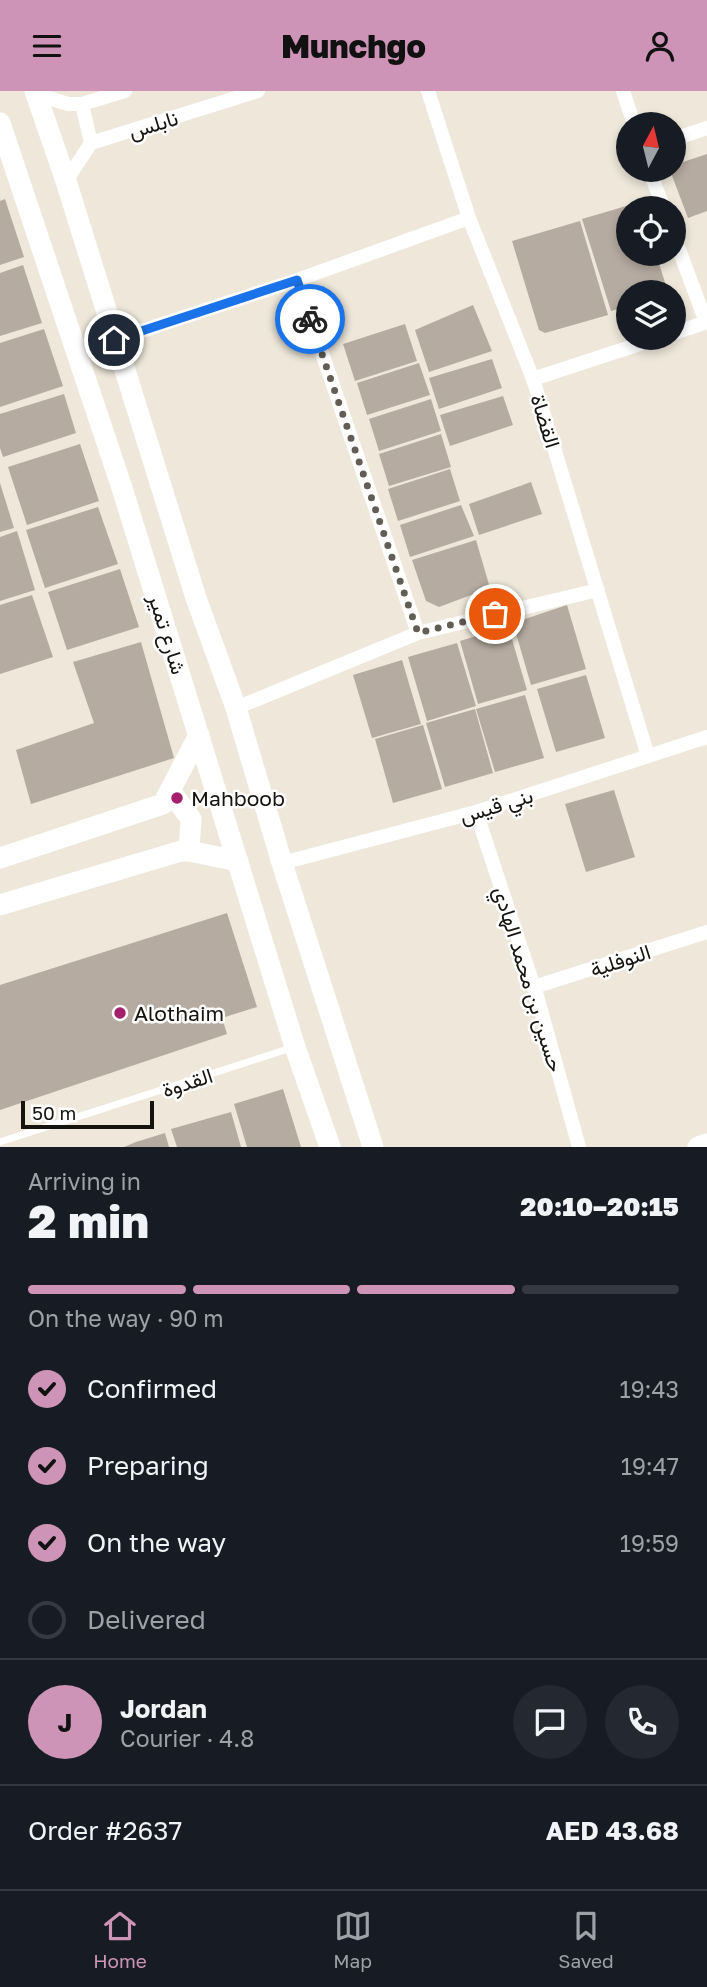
<!DOCTYPE html>
<meta charset="utf-8">
<style>
body{margin:0;font-family:"Golos Text",Vazirmatn,sans-serif;background:#242831;color:#f1f3f6;height:100vh;display:flex;flex-direction:column;font-size:26px;white-space:nowrap}
*{box-sizing:border-box;margin:0}
p{font-size:23px;color:#9ea1a6}
.icon{flex:none;width:38px;height:38px;fill:none;stroke:currentColor;stroke-width:2;stroke-linecap:round;stroke-linejoin:round}
.map{position:relative;height:1056px;overflow:hidden}
.details{display:flex;flex-direction:column;background:#171b24;flex:1}
.details>*{flex:none}
.needle{width:46px;rotate:7deg}
.buttons{position:absolute;left:616px;top:21px;display:grid;gap:14px}
.buttons a{display:grid;place-items:center;width:70px;height:70px;border-radius:50%;background:#171b24;box-shadow:0 4px 10px #0003;font-size:35px}
.scale{position:absolute;left:21px;bottom:18px;width:133px;box-sizing:border-box;padding-left:7px;border:4px solid #16140f;border-top:0;font-size:19px;line-height:24px;white-space:nowrap;color:#16140f;-webkit-text-stroke:5px #fff;paint-order:stroke}
.pin{position:absolute;display:grid;place-items:center;width:60px;height:60px;color:#fff;margin:-30px;border:4px solid #fff;border-radius:50%;box-shadow:0 2px 7px #0007}
.courier{position:absolute;display:grid;place-items:center;width:70px;height:70px;margin:-35px;border:5px solid #1a73e8;border-radius:50%;background:#fff;color:#222;box-shadow:0 2px 9px #0007}
.overview em{font-style:normal;font-weight:800}
.overview div{display:flex;flex-direction:column-reverse}
.overview{display:flex;align-items:center;justify-content:space-between;height:119px;padding:0 28px}
h1{font-size:46px;font-weight:800;line-height:52px}
.bar{display:grid;grid-template-columns:repeat(4,1fr);gap:10px 7px;align-content:center;height:84px;padding:0 28px}
.bar i{height:9px;border-radius:5px;background:#363941}
.bar .current{background:#ce94b8}
.bar p{grid-column:span 4}
.line{display:flex;align-items:center;gap:18px;padding:0 28px;border-top:2px solid #363941}
.line div{flex:1}
.round{display:grid;place-items:center;flex:none;width:74px;height:74px;border-radius:37px;background:#242831}
ol{padding:0 28px;list-style:none}
li{display:flex;align-items:center;gap:21px;height:77px}
li p{margin-inline-start:auto}
li .icon{padding:7px;border-radius:50%;background:#ce94b8;color:#111;stroke-width:4}
li:last-child{color:#9ea1a6}
li i{width:38px;height:38px;border:4px solid #363941;border-radius:50%}
header{display:flex;justify-content:space-between;align-items:center;height:91px;padding:0 28px;background:#ce94b8;color:#111;font-size:32px;font-weight:800}
.dock{display:flex;justify-content:space-around;align-items:center;height:98px;border-top:2px solid #363941;background:#171b24;font-size:19px;color:#9ea1a6}
.dock a{display:grid;justify-items:center;gap:4px}
.dock .current{color:#ce94b8}
.map>svg:first-child{display:block}
.building{fill:#b6aba1}
.lines{fill:none;stroke-linecap:round;stroke-linejoin:round}
.lane{stroke:#fff;stroke-width:7}
.street{stroke:#fff;stroke-width:14}
.secondary{stroke:#fff;stroke-width:21}
.done{stroke:#625e56;stroke-width:7;stroke-dasharray:0 12.6}
.route{stroke:#1a73e8;stroke-width:9}
.poi-dot{fill:#a4206d;stroke:#fff;stroke-width:2.5}
.labels{text-anchor:middle;dominant-baseline:central;stroke-width:5;stroke-linejoin:round;paint-order:stroke}
.street-label{font-size:21px;fill:#16140f;stroke:#fff}
.poi-label{font-size:21px;fill:#16140f;stroke:#fff;text-anchor:start}
</style>
<header><svg class="icon" aria-label="menu" viewBox="0 0 24 24"><path d="M4 6h16M4 12h16M4 18h16"/></svg>Munchgo<svg class="icon" aria-label="person" viewBox="0 0 24 24"><circle cx="12" cy="8" r="4"/><path d="M4 21q1-7 8-7t8 7"/></svg></header>
<div class="map">
<svg width="707" height="1056" viewBox="0 0 707 1056">
<rect width="100%" height="100%" fill="#eee7da"/>
<path class="building" d="M 707,63 L 707,120 L 688,127 L 671,82 L 674,74 Z
M 5,108 L 24,166 L 0,174 L 0,110 Z
M 640,111 L 642,117 L 628,117 L 628,163 L 656,163 L 667,198 L 665,201 L 628,201 L 628,215 L 611,220 L 582,128 Z
M 580,130 L 608,224 L 545,242 L 539,239 L 512,150 Z
M 23,174 L 42,232 L 0,245 L 0,182 Z
M 473,214 L 492,260 L 429,281 L 415,239 Z
M 405,233 L 417,270 L 355,290 L 343,253 Z
M 44,238 L 63,295 L 0,316 L 0,252 Z
M 492,268 L 502,297 L 439,318 L 429,287 Z
M 419,272 L 430,304 L 367,324 L 357,292 Z
M 64,303 L 76,342 L 3,366 L 0,357 L 0,323 Z
M 503,305 L 513,334 L 450,355 L 440,324 Z
M 431,308 L 441,340 L 379,360 L 369,328 Z
M 441,343 L 451,376 L 389,395 L 379,363 Z
M 80,353 L 99,410 L 27,434 L 8,376 Z
M 450,378 L 460,410 L 398,430 L 388,398 Z
M 531,391 L 542,423 L 479,444 L 469,413 Z
M 0,392 L 14,437 L 0,441 Z
M 461,414 L 474,445 L 410,466 L 400,434 Z
M 98,416 L 118,473 L 45,497 L 26,439 Z
M 17,440 L 35,499 L 0,510 L 0,446 Z
M 476,449 L 490,497 L 439,516 L 426,510 L 412,469 Z
M 120,478 L 139,536 L 67,559 L 48,501 Z
M 32,504 L 53,566 L 0,583 L 0,514 Z
M 567,514 L 586,578 L 531,594 L 513,532 Z
M 508,535 L 527,599 L 478,613 L 460,550 Z
M 141,551 L 174,667 L 31,713 L 16,659 L 94,632 L 73,571 Z
M 457,552 L 476,615 L 427,630 L 408,566 Z
M 402,569 L 421,633 L 372,647 L 353,584 Z
M 586,584 L 605,647 L 556,661 L 537,598 Z
M 525,604 L 544,667 L 495,681 L 476,618 Z
M 475,618 L 493,682 L 445,696 L 426,632 Z
M 423,634 L 442,698 L 393,712 L 375,648 Z
M 614,699 L 635,766 L 586,781 L 565,713 Z
M 227,822 L 257,916 L 222,927 L 227,943 L 0,1019 L 0,894 Z
M 283,998 L 301,1056 L 247,1056 L 234,1013 Z
M 231,1021 L 241,1056 L 177,1056 L 171,1038 Z
M 165,1042 L 169,1056 L 124,1056 L 136,1051 Z"/>
<g class="lines">
<path class="lane" d="M 0,1051 L 291,957"/>
<path class="street" d="M 428,0 L 469,127 L 533,288 L 648,665
M 623,0 L 634,33
M 36,3 L 68,13 L 82,13 L 125,0
M 82,13 L 91,52
M 674,48 L 707,37
M 649,79 L 664,117
M 66,90 L 91,52 L 258,0
M 674,145 L 706,231
M 297,189 L 418,542
M 674,242 L 707,231
M 114,249 L 297,189 L 469,127
M 533,288 L 658,247
M 236,617 L 418,542 L 598,499
M 476,721 L 537,905 L 579,1056
M 282,772 L 476,721 L 707,646
M 534,896 L 707,841"/>
<path class="secondary" d="M 35,0 L 66,90 L 196,507 L 236,617 L 282,772 L 373,1056
M 0,32 L 122,397 L 295,956 L 330,1056
M 171,701 L 191,728 L 189,760
M 0,767 L 163,713 L 199,644
M 0,814 L 181,760 L 189,760 L 238,770
M 698,1056 L 707,1053"/>
</g>
<g class="lines">
<path class="done" d="M 310,228 L 418,542 L 495,523"/>
<path class="route" d="M 114,249 L 297,189 L 310,228"/>
</g>
<g class="poi-dot">
<circle cx="177" cy="707" r="7"/>
<circle cx="120" cy="922" r="7"/>
</g>
<g class="labels">
<g class="street-label">
<text transform="translate(153 33) rotate(-17)">نابلس</text>
<text transform="translate(546 330) rotate(73)">القضاة</text>
<text transform="translate(168 543) rotate(73)">شارع تمير</text>
<text transform="translate(496 714) rotate(-17)">بني قيس</text>
<text transform="translate(620 869) rotate(-18)">النوفلية</text>
<text transform="translate(529 888) rotate(73)">حسين بن محمد الهادي</text>
<text transform="translate(187 991) rotate(-18)">القدوة</text>
</g>
<g class="poi-label">
<text x="191" y="707">Mahboob</text>
<text x="134" y="922">Alothaim</text>
</g>
</g>
</svg>
<div class="buttons">
<a><svg class="needle" viewBox="-14 -14 28 28"><path d="M0-13l5 13h-10z" fill="#e53935"/><path d="M0 13l5-13h-10z" fill="#9ea1a6"/></svg></a>
<a><svg class="icon" aria-label="locate" viewBox="0 0 24 24"><circle cx="12" cy="12" r="6"/><path d="M12 2v4M12 18v4M2 12h4M18 12h4"/></svg></a>
<a><svg class="icon" aria-label="layers" viewBox="0 0 24 24"><path d="M12 4l9 5-9 5-9-5zM3 14l9 5 9-5"/></svg></a>
</div>
<div class="scale">50 m</div>
<div class="pin" style="left:495px;top:523px;background:#ea580c"><svg class="icon" aria-label="bag" viewBox="0 0 24 24"><path d="M5 8h14l-1 12H6zM9 8a3 3 0 0 1 6 0"/></svg></div>
<div class="pin" style="left:114px;top:249px;background:#1f2937"><svg class="icon" aria-label="home" viewBox="0 0 24 24"><path d="M3 11l9-7 9 7M6 9v11h12V9"/></svg></div>
<div class="courier" style="left:310px;top:228px"><svg class="icon" aria-label="bike" viewBox="0 0 24 24"><circle cx="6" cy="16" r="4"/><circle cx="18" cy="16" r="4"/><path d="M6 16l4-8h5l3 8M10 8l3 8H6M13 5h3"/></svg></div>
</div>
<section class="details">
<div class="overview"><div><h1>2 min</h1><p>Arriving in</p></div><em>20:10–20:15</em></div>
<div class="bar"><i class="current"></i><i class="current"></i><i class="current"></i><i></i><p>On the way · 90 m</p></div>
<ol>
<li><svg class="icon" aria-label="check" viewBox="0 0 24 24"><path d="M5 12l5 5 9-10"/></svg>Confirmed<p>19:43</p></li>
<li><svg class="icon" aria-label="check" viewBox="0 0 24 24"><path d="M5 12l5 5 9-10"/></svg>Preparing<p>19:47</p></li>
<li><svg class="icon" aria-label="check" viewBox="0 0 24 24"><path d="M5 12l5 5 9-10"/></svg>On the way<p>19:59</p></li>
<li><i></i>Delivered</li>
</ol>
<div class="line" style="height:126px"><b class="round" style="background:#ce94b8;color:#111">J</b><div><b>Jordan</b><p>Courier · 4.8</p></div><a class="round"><svg class="icon" aria-label="chat" viewBox="0 0 24 24"><path d="M4 5h16v11H9l-5 4z"/></svg></a><a class="round"><svg class="icon" aria-label="phone" viewBox="0 0 24 24"><path d="M5 4h4l2 5-3 2q2 4 5 5l2-3 5 2v4C11 20 4 13 5 4z"/></svg></a></div>
<div class="line" style="height:91px"><div>Order #2637</div><b>AED 43.68</b></div>
</section>
<nav class="dock">
<a class="current"><svg class="icon" aria-label="home" viewBox="0 0 24 24"><path d="M3 11l9-7 9 7M6 9v11h12V9"/></svg>Home</a>
<a><svg class="icon" aria-label="map" viewBox="0 0 24 24"><path d="M3 6l6-2 6 2 6-2v14l-6 2-6-2-6 2zM9 4v14M15 6v14"/></svg>Map</a>
<a><svg class="icon" aria-label="saved" viewBox="0 0 24 24"><path d="M7 4h10v16l-5-4-5 4z"/></svg>Saved</a>
</nav>
